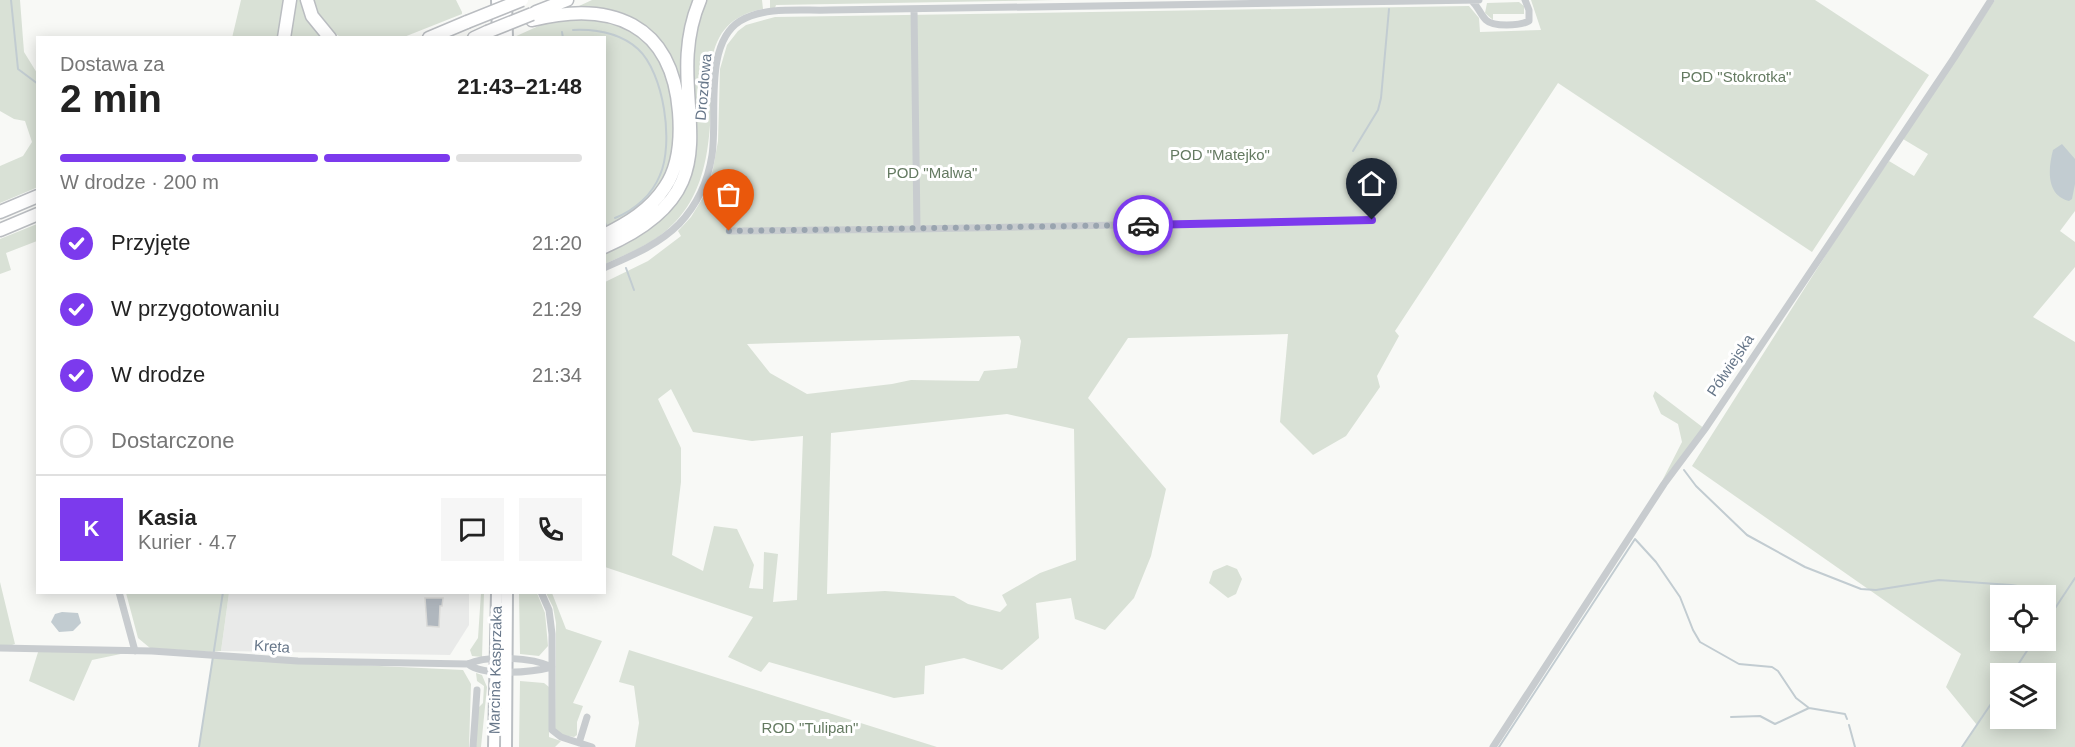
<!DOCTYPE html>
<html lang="pl">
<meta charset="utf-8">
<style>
body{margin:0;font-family:Helvetica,sans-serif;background:#f6f6f6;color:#222;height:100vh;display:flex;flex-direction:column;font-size:22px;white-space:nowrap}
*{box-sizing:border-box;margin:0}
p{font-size:20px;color:#767676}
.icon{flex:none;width:33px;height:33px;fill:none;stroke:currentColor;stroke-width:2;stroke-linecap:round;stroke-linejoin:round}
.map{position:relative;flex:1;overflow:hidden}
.details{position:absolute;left:36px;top:36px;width:570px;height:558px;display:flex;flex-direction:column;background:#fff;border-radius:0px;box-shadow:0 3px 15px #0003}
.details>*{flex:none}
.controls{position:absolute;left:1990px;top:585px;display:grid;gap:12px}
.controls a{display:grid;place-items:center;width:66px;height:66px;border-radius:0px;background:#fff;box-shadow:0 3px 15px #0003;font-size:30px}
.pin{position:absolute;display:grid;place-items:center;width:51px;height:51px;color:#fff;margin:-62px -26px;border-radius:50% 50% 50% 0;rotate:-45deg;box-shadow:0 0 6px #0007}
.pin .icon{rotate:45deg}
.courier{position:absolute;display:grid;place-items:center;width:60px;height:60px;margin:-30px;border:4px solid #7c3aed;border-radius:50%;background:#fff;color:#222;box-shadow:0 2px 8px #0007}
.summary em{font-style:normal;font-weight:600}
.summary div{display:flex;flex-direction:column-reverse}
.summary{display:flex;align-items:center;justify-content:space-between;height:102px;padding:0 24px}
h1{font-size:39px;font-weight:600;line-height:45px}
.bar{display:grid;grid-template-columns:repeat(4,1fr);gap:9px 6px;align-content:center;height:72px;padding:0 24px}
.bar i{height:8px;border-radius:4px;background:#e0e0e0}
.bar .current{background:#7c3aed}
.bar p{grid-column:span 4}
.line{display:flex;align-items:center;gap:15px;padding:0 24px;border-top:2px solid #e0e0e0}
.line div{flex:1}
.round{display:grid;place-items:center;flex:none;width:63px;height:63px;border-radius:0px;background:#f6f6f6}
ol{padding:0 24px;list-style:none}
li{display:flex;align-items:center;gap:18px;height:66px}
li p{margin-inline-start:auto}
li .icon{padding:6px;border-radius:50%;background:#7c3aed;color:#fff;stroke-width:4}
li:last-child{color:#767676}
li i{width:33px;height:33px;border:3px solid #e0e0e0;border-radius:50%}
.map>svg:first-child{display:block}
.built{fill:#e9eae9}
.green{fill:#d9e1d6;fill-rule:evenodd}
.water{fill:#c2ccd1}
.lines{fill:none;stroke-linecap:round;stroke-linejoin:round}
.stream{stroke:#c2ccd1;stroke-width:2}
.building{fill:#b0b7be;stroke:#dadad8;stroke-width:1.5}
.primary-casing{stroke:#bbbfc3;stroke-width:14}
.highway-casing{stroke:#babdc1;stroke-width:15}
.street{stroke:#c8cccf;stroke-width:7}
.primary{stroke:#fff;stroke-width:10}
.highway{stroke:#fff;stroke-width:12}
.highway-bridge-casing{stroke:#babdc1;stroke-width:15;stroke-linecap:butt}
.highway-bridge{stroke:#fff;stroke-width:12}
.done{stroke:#99a4af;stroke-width:6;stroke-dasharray:0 10.8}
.route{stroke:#7c3aed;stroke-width:8}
.labels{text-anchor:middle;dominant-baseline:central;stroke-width:6;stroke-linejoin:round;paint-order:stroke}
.park-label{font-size:15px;fill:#647a61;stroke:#fff}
.street-label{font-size:15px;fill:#667689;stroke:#fff}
</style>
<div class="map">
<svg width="2075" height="747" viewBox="0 0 2075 747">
<rect width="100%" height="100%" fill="#f8f9f6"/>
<path class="built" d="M 229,593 L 469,593 L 469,625 L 450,655 L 221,651 Z"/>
<path class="green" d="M 0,0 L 20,0 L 24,52 L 37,73 L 38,187 L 0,203 L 0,166 L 23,156 L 32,142 L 25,121 L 14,119 L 0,111 Z
M 241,0 L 287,0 L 278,37 L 232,38 Z
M 295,0 L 302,0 L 310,22 L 324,37 L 289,38 Z
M 312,0 L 456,0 L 462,12 L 462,14 L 404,37 L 341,37 L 327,30 L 314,12 Z
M 592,0 L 695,0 L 689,18 L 684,52 L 686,103 L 673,190 L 657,209 L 669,189 L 682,102 L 639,24 L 620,13 L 602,8 L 579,6 Z
M 705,0 L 762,0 L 763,9 C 736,14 719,28 713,55 C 709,118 718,191 662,234 C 645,247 624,255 605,264 L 605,251 C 624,241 648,231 663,216 C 718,161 683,108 693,45 C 695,30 701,15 705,0 Z
M 770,0 L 1055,0 L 776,5 L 775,8 L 770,8 Z
M 1531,0 L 1815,0 L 1929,75 L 1812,252 L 1558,83 L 1395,331 L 1399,336 L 1377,376 L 1380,387 L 1346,436 L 1313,455 L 1280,422 L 1288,334 L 1128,338 L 1088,398 L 1166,489 L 1151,556 L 1134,598 L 1105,630 L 1075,619 L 1071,598 L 1036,603 L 1039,638 L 1002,670 L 964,658 L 925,666 L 924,694 L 894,698 L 769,662 L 761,672 L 728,657 L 753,617 L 605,567 L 605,282 L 648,261 L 681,236 L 678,231 L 691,217 L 707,191 L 713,169 L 718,141 L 720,69 L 727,45 L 738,31 L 746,25 L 775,17 L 1469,6 L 1479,18 L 1480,32 L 1541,30 ZM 1019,336 L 1021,341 L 1017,368 L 984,371 L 979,381 L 911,380 L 892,384 L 807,394 L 770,373 L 747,344 ZM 671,389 L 693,432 L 752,441 L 803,436 L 797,600 L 773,602 L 778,554 L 764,552 L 763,589 L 749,588 L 754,565 L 737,529 L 714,526 L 703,571 L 672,555 L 681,482 L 681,448 L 658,399 ZM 1007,414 L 1074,429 L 1076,560 L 1040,573 L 1002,595 L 1007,605 L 1000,612 L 968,604 L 954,596 L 885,591 L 827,594 L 831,433 Z
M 1995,0 L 2075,0 L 2075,211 L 2060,231 L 2075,242 L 2075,267 L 2033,317 L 2075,342 L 2075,747 L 1963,747 L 1977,725 L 1946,687 L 1961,654 L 1692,466 L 1860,201 L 1889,161 L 1914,176 L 1928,154 L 1903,139 ZM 2001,596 L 2046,596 L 2046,640 L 2001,640 ZM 2001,674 L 2046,674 L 2046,718 L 2001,718 Z
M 1519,2 L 1524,6 L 1524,14 L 1493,14 L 1493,20 L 1485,13 L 1487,3 Z
M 597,16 C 616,24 634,30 649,45 C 680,76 685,163 654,196 C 640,211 622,220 605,229 L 604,38 L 512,38 L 554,19 Z
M 37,224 L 37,241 L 6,253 L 11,270 L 0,274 L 0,239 Z
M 1655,391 L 1705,429 L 1661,483 L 1682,442 L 1678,424 L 1661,414 L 1653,396 Z
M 1227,565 L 1237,569 L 1242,579 L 1236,594 L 1228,598 L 1209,583 L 1213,571 Z
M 0,582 L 15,644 L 12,645 L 13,648 L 0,648 Z
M 126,593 L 229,593 L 221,651 L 211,652 L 150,648 L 138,638 Z
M 481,593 L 484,593 L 482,657 L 472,656 L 470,650 L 478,638 Z
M 519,593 L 537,593 L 545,613 L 548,646 L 539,656 L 520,654 Z
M 546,593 L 552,593 L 566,629 L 602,641 L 573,703 L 583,706 L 577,722 L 577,735 L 574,737 L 562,735 L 555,730 L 556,623 L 553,607 Z
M 39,649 L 135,651 L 92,660 L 74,701 L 29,681 Z
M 629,650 L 937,747 L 635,747 L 639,723 L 634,686 L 619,682 Z
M 213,658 L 463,670 L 471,684 L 469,747 L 199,747 Z
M 476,673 L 482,675 L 487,687 L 481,747 L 476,747 L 478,708 L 483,703 L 484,686 L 477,681 Z
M 520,681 L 544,683 L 549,687 L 549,737 L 561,741 L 555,747 L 519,747 Z"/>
<path class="water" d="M 2062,144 L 2075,159 L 2075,184 L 2072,199 L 2069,201 C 2046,195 2048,169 2053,150 Z
M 62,612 L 78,613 L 81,623 L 73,631 L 59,632 L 51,622 L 55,614 Z"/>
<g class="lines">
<path class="stream" d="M 11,0 L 18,69 L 38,84
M 573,30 C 596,29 620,33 638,49 C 664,73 674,143 660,175 C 652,195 635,210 615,218
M 562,32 L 563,38
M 1353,151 L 1378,110 L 1381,98 L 1389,9
M 604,220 L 606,225
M 626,268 L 634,290
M 1684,470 L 1696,486 L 1747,535 L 1805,567 L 1861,589 L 1876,590 L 1939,580 L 2011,585 L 2024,587 L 2035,596
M 2046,603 L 2054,610
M 2046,622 L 2075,578
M 2012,674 L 2034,640
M 1731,717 L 1760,716 L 1775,724 L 1809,708
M 1849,725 L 1855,747
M 199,747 L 223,592
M 1499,747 L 1635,539 L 1656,562 L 1680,597 L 1693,630 L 1700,642 L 1739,664 L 1772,667 L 1778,671 L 1796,698 L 1809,708 L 1845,714 L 1847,719
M 1962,747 L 2001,689"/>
</g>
<path class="building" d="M 425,598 L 443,598 L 442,606 L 440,606 L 439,627 L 427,626 Z"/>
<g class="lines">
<g class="primary-casing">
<path id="primary" d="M 497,0 L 498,38
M 506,0 L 507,38
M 494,747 L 497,592
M 506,747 L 507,592"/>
</g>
<g class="highway-casing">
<path id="highway" d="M 307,0 L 312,16 L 330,38
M 536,12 L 567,0
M 532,20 C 611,0 672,23 679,112 C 681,137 680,165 665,187 C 650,210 628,223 604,235
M 284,38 L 290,0
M 429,38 L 467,22
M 474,38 L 487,32
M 0,212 L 38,196
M 0,230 L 38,214
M 604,247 C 749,184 657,101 700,0"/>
</g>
<path class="street" d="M 1471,0 C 1478,6 1480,14 1486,20 C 1493,27 1520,26 1529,21 L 1529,10 L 1525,0
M 917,229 L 1372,220
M 729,231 L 917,229 L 914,9
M 604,268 C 631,256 658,245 679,224 C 697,205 708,181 712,155 C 718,117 703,44 740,21 C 765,6 802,11 830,10 L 1479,0
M 119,592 L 135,651
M 541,592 L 549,610 L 552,634 L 552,730 L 561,737 L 592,747
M 0,648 L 152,651 L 298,661 L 468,664 C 487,655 532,657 552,667
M 468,664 C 484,677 533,672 552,667
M 579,743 L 587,717
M 473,747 L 477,690
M 1493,747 L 1664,484 L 1705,429 L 1954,58 L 1991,0"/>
<use href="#primary" class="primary"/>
<use href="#highway" class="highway"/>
<g class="highway-bridge-casing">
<path id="highway-bridge" d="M 467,22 L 522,0
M 487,32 L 532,14"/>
</g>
<use href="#highway-bridge" class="highway-bridge"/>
</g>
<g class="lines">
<path class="done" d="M 729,231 L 1143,225"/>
<path class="route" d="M 1143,225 L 1372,220"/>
</g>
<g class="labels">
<g class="park-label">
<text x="1736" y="76">POD "Stokrotka"</text>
<text x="1220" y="154">POD "Matejko"</text>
<text x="932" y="172">POD "Malwa"</text>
<text x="810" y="727">ROD "Tulipan"</text>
</g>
<g class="street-label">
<text transform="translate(703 87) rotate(-85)">Drozdowa</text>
<text transform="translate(1730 365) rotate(-56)">Półwiejska</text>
<text transform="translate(272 646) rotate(4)">Kręta</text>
<text transform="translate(495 670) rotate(-89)">Marcina Kasprzaka</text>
</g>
</g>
</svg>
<div class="controls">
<a><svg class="icon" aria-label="locate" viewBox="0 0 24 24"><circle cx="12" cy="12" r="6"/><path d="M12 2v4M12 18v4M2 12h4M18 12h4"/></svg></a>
<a><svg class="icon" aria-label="layers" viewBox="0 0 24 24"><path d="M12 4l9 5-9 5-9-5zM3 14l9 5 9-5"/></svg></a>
</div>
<div class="pin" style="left:729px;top:231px;background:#ea580c"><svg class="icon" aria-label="bag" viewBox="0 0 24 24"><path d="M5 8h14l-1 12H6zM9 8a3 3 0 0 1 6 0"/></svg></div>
<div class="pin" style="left:1372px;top:220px;background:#1f2937"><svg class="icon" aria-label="home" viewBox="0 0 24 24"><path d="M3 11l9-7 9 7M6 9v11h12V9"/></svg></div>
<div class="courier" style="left:1143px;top:225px"><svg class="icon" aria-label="car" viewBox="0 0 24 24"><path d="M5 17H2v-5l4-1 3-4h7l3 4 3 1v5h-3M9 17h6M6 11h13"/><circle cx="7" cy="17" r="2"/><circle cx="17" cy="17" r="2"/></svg></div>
<section class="details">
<div class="summary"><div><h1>2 min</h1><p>Dostawa za</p></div><em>21:43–21:48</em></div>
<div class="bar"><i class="current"></i><i class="current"></i><i class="current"></i><i></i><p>W drodze · 200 m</p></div>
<ol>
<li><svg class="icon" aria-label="check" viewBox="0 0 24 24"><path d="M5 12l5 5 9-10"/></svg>Przyjęte<p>21:20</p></li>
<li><svg class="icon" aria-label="check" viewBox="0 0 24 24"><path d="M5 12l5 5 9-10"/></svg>W przygotowaniu<p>21:29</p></li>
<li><svg class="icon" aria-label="check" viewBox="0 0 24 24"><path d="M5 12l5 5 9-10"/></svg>W drodze<p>21:34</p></li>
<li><i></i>Dostarczone</li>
</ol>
<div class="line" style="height:108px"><b class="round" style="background:#7c3aed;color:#fff">K</b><div><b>Kasia</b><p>Kurier · 4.7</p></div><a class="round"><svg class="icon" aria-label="chat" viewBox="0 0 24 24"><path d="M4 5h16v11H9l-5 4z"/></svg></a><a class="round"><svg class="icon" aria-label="phone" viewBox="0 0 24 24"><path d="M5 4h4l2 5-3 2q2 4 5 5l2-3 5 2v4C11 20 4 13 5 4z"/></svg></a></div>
</section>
</div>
